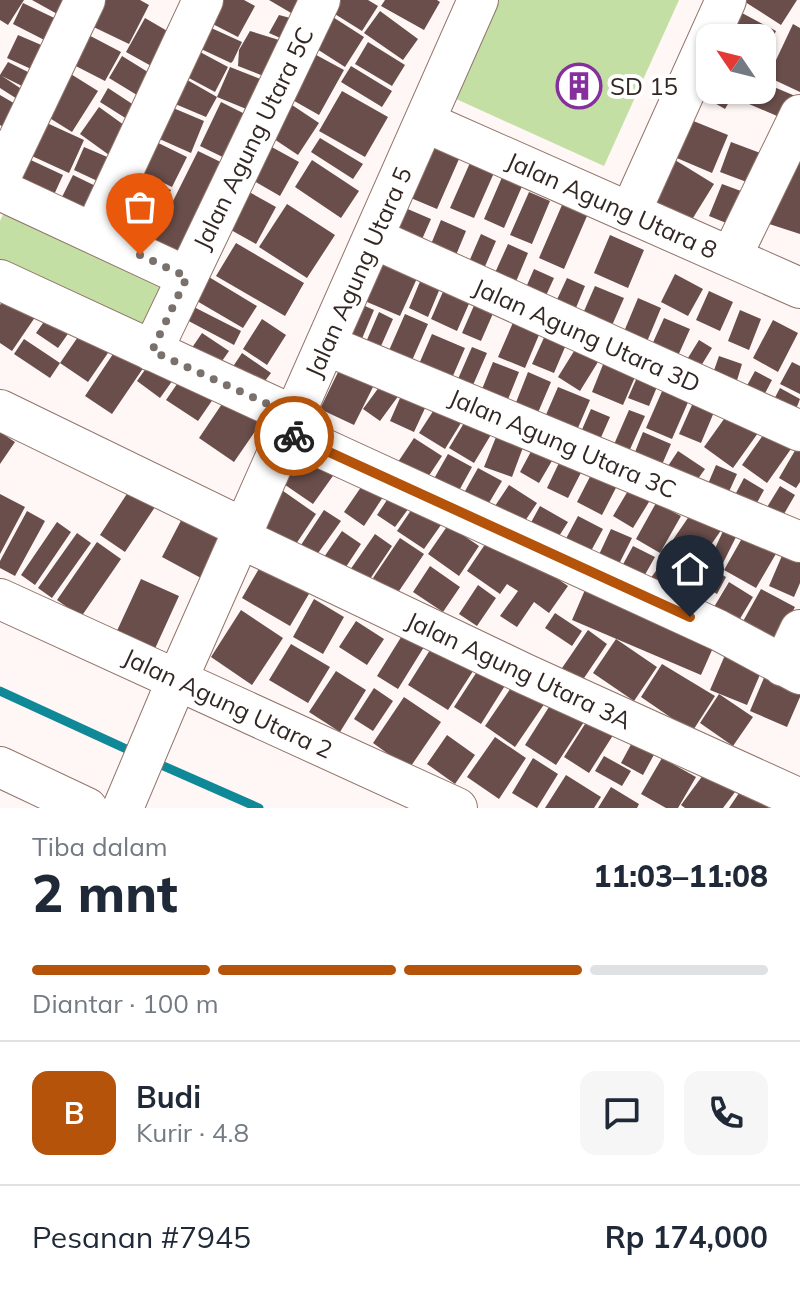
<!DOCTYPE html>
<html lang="id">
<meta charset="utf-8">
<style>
body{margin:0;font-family:Mulish,sans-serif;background:#f6f6f7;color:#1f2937;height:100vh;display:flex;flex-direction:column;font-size:30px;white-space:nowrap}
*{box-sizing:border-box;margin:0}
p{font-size:26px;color:#747a83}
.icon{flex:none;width:44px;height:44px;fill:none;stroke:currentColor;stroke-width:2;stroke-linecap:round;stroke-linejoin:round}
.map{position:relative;height:808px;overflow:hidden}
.drawer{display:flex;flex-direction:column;background:#fff;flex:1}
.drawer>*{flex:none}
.needle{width:52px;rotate:305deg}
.fabs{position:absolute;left:696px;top:24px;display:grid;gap:16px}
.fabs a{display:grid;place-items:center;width:80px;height:80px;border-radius:16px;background:#fff;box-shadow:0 2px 6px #0004;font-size:40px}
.pin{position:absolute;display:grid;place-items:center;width:68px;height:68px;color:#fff;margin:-82px -34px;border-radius:50% 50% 50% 0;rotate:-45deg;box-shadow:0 0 8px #0007}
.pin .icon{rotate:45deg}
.courier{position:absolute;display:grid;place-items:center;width:80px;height:80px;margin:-40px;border:6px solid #b45309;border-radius:50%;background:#fff;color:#222;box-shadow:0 2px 10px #0007}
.headline em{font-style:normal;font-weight:800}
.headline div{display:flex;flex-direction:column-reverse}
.headline{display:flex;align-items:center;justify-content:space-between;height:136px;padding:0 32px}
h1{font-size:52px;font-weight:800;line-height:60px}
.bar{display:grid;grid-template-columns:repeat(4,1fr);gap:12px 8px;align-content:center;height:96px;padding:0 32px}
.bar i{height:10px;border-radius:6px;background:#e0e1e3}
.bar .current{background:#b45309}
.bar p{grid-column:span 4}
.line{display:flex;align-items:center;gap:20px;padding:0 32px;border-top:2px solid #e0e1e3}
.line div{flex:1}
.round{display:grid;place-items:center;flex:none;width:84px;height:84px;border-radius:16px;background:#f6f6f7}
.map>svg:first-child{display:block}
.green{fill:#c4dfa3}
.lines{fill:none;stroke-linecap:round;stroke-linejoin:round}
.stream{stroke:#0f8897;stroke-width:9}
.building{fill:#6a4e4b}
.minor-casing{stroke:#90746a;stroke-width:42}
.minor{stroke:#fff;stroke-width:40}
.done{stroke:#7a706c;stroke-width:8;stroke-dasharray:0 14.4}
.route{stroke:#b45309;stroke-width:10}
.labels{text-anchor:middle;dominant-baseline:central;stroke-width:8;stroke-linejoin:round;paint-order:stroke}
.poi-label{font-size:24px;fill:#332723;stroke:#fff;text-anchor:start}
.street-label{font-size:24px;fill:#332723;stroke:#fff}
</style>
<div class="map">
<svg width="800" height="808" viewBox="0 0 800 808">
<rect width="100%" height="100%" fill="#fef7f5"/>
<path class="green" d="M 499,0 L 679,0 L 604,166 L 454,98 Z
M 8,204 L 173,280 L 146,338 L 0,270 L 0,221 Z"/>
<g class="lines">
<path class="stream" d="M 0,691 L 135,753
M 152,761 L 259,808"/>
</g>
<path class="building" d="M 0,0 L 24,0 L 8,25 L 0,20 Z
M 32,0 L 79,0 L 68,20 Z
M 89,0 L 140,0 L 149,5 L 129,44 L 79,20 Z
M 208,0 L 244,0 L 255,6 L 238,37 L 199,17 Z
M 269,0 L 315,0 L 303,20 Z
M 326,0 L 368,0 L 378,6 L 362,31 L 322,6 Z
M 385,0 L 437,0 L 440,2 L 424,30 L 381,6 Z
M 742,0 L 797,0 L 781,25 Z
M 23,3 L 69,25 L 58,47 L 13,24 Z
M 380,11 L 418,39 L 403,60 L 364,33 Z
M 325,12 L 364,37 L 345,67 L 306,42 Z
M 742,13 L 776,31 L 767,49 L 762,47 L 762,38 L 746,38 L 732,31 Z
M 279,15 L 294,19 L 287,41 L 269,33 Z
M 145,18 L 181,39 L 162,72 L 126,52 Z
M 196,21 L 242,42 L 233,61 L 231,63 L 186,42 Z
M 793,24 L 800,28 L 800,92 L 768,77 Z
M 79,30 L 121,52 L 105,81 L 64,60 Z
M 250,31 L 295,45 L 276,81 L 238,66 L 239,50 Z
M 18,35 L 53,50 L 42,74 L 7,58 Z
M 368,42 L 405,65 L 392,86 L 355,64 Z
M 187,45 L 228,67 L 215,92 L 174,70 Z
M 307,50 L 344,70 L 319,115 L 282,94 Z
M 122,56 L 164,82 L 150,103 L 109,78 Z
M 8,62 L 28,72 L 22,86 L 2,76 L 20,88 L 29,77 L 25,104 L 0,88 L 0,75 Z
M 351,66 L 392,91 L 382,107 L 341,82 Z
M 230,67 L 268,82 L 256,113 L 217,97 Z
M 66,71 L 98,91 L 72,132 L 40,112 Z
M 572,72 L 595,81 L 586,102 L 563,91 Z
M 175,73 L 217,97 L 206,117 L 161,98 Z
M 710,75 L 710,90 L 736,90 L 725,109 L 699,94 Z
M 762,82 L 800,98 L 791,122 L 749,104 L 755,90 L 762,90 Z
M 108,88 L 146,113 L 138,126 L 100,102 Z
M 342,91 L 388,117 L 365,157 L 319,131 Z
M 0,95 L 29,112 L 16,135 L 0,125 Z
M 283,99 L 319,123 L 298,155 L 262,131 Z
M 159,102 L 204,121 L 191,153 L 146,133 Z
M 221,102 L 257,120 L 235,163 L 200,146 Z
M 99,107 L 135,133 L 116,160 L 80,134 Z
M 681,116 L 728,135 L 712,173 L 665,153 Z
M 36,118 L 84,140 L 69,173 L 21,151 Z
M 144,136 L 187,157 L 172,187 L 129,166 Z
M 320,138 L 363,164 L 353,179 L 311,152 Z
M 259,140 L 299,162 L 280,196 L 240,173 Z
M 731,142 L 763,154 L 752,184 L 720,172 Z
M 421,143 L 459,159 L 437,209 L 399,193 Z
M 800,145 L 800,234 L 763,222 Z
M 84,147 L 119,162 L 108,186 L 74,170 Z
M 198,151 L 235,169 L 184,270 L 148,251 Z
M 20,155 L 63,175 L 48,208 L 5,188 Z
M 473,156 L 497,166 L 474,218 L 450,208 Z
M 312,160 L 359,191 L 341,218 L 295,187 Z
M 675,160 L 714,184 L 688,226 L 649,202 Z
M 128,170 L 171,190 L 143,247 L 101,227 Z
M 73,175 L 108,192 L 92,224 L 57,207 Z
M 503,175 L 523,184 L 504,228 L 484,219 Z
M 722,184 L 749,194 L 736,227 L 709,216 Z
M 242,188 L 276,207 L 256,244 L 222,225 Z
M 529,192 L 550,201 L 532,244 L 510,235 Z
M 287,204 L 335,235 L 307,278 L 259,247 Z
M 396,204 L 431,219 L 419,246 L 384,231 Z
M 562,205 L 587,216 L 564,269 L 539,258 Z
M 441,220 L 466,231 L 454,260 L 429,249 Z
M 481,234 L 496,241 L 483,271 L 468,264 Z
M 610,235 L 644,250 L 628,288 L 594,273 Z
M 236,243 L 304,283 L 285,316 L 216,276 Z
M 508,244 L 528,253 L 515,284 L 494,275 Z
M 382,247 L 423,265 L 400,316 L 360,299 Z
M 534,269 L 554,278 L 544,300 L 524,292 Z
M 424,272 L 443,281 L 428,317 L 409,308 Z
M 204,274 L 257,306 L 243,328 L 190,297 Z
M 675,274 L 703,289 L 688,316 L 661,302 Z
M 449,278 L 475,290 L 457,331 L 431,319 Z
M 567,278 L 585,286 L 573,315 L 554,306 Z
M 595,286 L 624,298 L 610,330 L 581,318 Z
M 10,290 L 40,310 L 12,351 L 0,343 L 0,305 Z
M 709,291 L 733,302 L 720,331 L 696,320 Z
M 479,294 L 498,302 L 481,341 L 462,333 Z
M 347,298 L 374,310 L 361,341 L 334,328 Z
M 638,298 L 661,308 L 646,344 L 623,334 Z
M 188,304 L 241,331 L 234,345 L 181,317 Z
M 740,310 L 761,319 L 749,350 L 728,341 Z
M 518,311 L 544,323 L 525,368 L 498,357 Z
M 379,312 L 393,319 L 377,355 L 363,349 Z
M 50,313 L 72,328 L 58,348 L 36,333 Z
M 405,314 L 428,324 L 410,365 L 387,355 Z
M 664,318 L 690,329 L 677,358 L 651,347 Z
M 262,319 L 286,335 L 267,365 L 243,349 Z
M 773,320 L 798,333 L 778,372 L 753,358 Z
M 82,331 L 110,350 L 88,382 L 60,363 Z
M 547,331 L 568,340 L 554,373 L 532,364 Z
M 202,333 L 229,351 L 213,374 L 187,355 Z
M 432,334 L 465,348 L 452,378 L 419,364 Z
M 584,335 L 606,349 L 580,391 L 558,377 Z
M 24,339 L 60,363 L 50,378 L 14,354 Z
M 699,340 L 712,348 L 696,374 L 683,366 Z
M 121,342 L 148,361 L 112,414 L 85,396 Z
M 472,347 L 487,353 L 473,385 L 458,379 Z
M 242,353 L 271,373 L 256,393 L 228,374 Z
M 719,356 L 742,364 L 735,387 L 711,379 Z
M 154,357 L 178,373 L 160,398 L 137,381 Z
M 606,357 L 638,370 L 623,405 L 592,392 Z
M 493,362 L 519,372 L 504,409 L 478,399 Z
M 792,362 L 800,366 L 800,394 L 780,384 Z
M 341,366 L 375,383 L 354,425 L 320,409 Z
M 642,366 L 662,375 L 649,406 L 628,398 Z
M 186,371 L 218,392 L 198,421 L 166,400 Z
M 755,371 L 772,380 L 761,401 L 744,391 Z
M 528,372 L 551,382 L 537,415 L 515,405 Z
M 385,379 L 402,391 L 380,421 L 363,409 Z
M 407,382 L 432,393 L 414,432 L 390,421 Z
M 558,387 L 590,400 L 574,437 L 542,424 Z
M 780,388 L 800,399 L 792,419 L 770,407 Z
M 663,389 L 689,400 L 672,439 L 646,428 Z
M 230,392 L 265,417 L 234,462 L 199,438 Z
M 696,396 L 717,405 L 701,443 L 679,434 Z
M 439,402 L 464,418 L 445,449 L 419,433 Z
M 734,405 L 763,426 L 733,468 L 704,447 Z
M 591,409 L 610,417 L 599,442 L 580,434 Z
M 629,410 L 645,416 L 627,456 L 612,449 Z
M 467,418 L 492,433 L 474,463 L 449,448 Z
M 773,421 L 798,439 L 767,483 L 742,465 Z
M 0,432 L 15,442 L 0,464 Z
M 498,432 L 525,442 L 512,477 L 484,467 Z
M 643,432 L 671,444 L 660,469 L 633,457 Z
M 414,438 L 442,456 L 424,483 L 396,465 Z
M 301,440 L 340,466 L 313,504 L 275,478 Z
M 536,442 L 556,454 L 539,483 L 520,472 Z
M 800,442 L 800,482 L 796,488 L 779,478 Z
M 567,446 L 589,457 L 568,498 L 547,488 Z
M 678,451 L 705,469 L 690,490 L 664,472 Z
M 448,454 L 472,467 L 455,498 L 431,484 Z
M 596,465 L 621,478 L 602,515 L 577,502 Z
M 716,465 L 737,474 L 722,507 L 702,498 Z
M 478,468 L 502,481 L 483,513 L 460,500 Z
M 370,474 L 389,488 L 364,526 L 344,512 Z
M 744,478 L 764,490 L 748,519 L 728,508 Z
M 134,483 L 159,501 L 125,552 L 100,535 Z
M 632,484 L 652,497 L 633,528 L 613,516 Z
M 509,485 L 537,503 L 519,530 L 491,512 Z
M 276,486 L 316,514 L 294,547 L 253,519 Z
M 780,486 L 795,495 L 777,526 L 761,517 Z
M 395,488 L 414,501 L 395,527 L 377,515 Z
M 0,494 L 25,507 L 0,554 Z
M 420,497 L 448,515 L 424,549 L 397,531 Z
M 656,503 L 681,516 L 660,553 L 636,539 Z
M 540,506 L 568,522 L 554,544 L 528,528 Z
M 187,509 L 226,530 L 201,578 L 162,557 Z
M 694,509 L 722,529 L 694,569 L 666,550 Z
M 324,510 L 341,521 L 316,556 L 301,545 Z
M 27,511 L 45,521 L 15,576 L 0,568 L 0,561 Z
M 578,516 L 603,529 L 585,562 L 561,548 Z
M 57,522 L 71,532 L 35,585 L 21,575 Z
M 448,525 L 479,546 L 459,576 L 428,554 Z
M 611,529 L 632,538 L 616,570 L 596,561 Z
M 724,529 L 737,535 L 723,563 L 711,557 Z
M 342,531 L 361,544 L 342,573 L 322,560 Z
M 77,533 L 91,543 L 52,598 L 38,588 Z
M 745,533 L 777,552 L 756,588 L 724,570 Z
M 375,534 L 392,546 L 368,582 L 350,570 Z
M 492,534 L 568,586 L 549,613 L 534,602 L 517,627 L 500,616 L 518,591 L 507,584 L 500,594 L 467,571 Z
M 400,538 L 424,554 L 397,594 L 373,578 Z
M 97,542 L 121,559 L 81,617 L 57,600 Z
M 787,544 L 800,550 L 800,583 L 794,597 L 769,586 Z
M 633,546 L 655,557 L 642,580 L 621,568 Z
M 268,553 L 316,582 L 290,626 L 242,598 Z
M 665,558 L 691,576 L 674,600 L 648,582 Z
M 430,566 L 460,587 L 443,612 L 413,592 Z
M 708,567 L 726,577 L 717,594 L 699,583 Z
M 591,576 L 720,632 L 701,675 L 572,620 Z
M 141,579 L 179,596 L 153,653 L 115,635 Z
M 729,582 L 753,597 L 735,627 L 711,612 Z
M 478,585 L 496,598 L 477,626 L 459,614 Z
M 761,589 L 795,607 L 775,643 L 741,625 Z
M 314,599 L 344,617 L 323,654 L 293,637 Z
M 241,610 L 283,638 L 252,685 L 211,657 Z
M 555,613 L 582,631 L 572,646 L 545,628 Z
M 356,621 L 384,639 L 367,665 L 339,647 Z
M 588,630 L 607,644 L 580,684 L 560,671 Z
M 403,634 L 424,647 L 398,689 L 377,676 Z
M 616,639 L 657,667 L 634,701 L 593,673 Z
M 435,642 L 475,668 L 448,710 L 408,685 Z
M 291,644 L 330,667 L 308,703 L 269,680 Z
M 728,648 L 765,663 L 747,705 L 710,690 Z
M 662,664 L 715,696 L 692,732 L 641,697 Z
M 480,667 L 506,684 L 481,724 L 454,707 Z
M 336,671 L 366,690 L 340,732 L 309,712 Z
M 766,673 L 800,687 L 800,697 L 787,727 L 750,711 Z
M 517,679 L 547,700 L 515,747 L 485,726 Z
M 374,688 L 393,701 L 373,731 L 354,719 Z
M 559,691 L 591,711 L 556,765 L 525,745 Z
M 719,694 L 753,717 L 733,746 L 700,723 Z
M 404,697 L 441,722 L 409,769 L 373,743 Z
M 592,713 L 617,729 L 589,773 L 564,757 Z
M 447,735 L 475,755 L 455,784 L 427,764 Z
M 495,737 L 526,758 L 499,799 L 467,777 Z
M 635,737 L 657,749 L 643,775 L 621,763 Z
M 604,756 L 631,771 L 622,786 L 595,771 Z
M 533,758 L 558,774 L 537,808 L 512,793 Z
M 662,758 L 696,777 L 678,808 L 666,808 L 641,794 Z
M 706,771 L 735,792 L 723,808 L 685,808 L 681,805 Z
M 566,775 L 601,797 L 594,808 L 545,808 Z
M 611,787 L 639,804 L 637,808 L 598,808 Z
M 741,790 L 769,808 L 729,808 Z"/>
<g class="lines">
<g class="minor-casing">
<path id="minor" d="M 425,122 L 800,288
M 0,178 L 85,0
M 0,190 L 187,277
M 630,213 L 726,0
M 94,233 L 203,0
M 373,238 L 800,431
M 731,257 L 800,115
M 0,280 L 294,416
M 326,345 L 800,542
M 152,351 L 320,0
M 0,410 L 245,529
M 287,432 L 718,630 L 800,674
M 240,538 L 525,674 L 800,799
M 0,599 L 457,808
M 783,666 L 800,630
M 0,767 L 87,808
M 123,808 L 177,680 L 478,0"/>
</g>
<use href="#minor" class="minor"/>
</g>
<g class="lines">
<path class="done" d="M 140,255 L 187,277 L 152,351 L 294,416 L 287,432 L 294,436"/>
<path class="route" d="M 294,436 L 690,617"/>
</g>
<defs>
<g id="building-ring" transform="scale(2.3)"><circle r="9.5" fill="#fff" stroke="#86309d" stroke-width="1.5"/><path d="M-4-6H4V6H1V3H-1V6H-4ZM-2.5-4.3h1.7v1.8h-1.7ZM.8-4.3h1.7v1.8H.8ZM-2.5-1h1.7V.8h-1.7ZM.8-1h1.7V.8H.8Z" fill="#86309d"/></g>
</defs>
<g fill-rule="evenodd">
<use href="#building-ring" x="579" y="86"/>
</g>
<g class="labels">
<g class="poi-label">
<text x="610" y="86">SD 15</text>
</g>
<g class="street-label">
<text transform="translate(253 138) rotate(-64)">Jalan Agung Utara 5C</text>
<text transform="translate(612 205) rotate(24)">Jalan Agung Utara 8</text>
<text transform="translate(358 272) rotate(-66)">Jalan Agung Utara 5</text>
<text transform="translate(587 335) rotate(24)">Jalan Agung Utara 3D</text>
<text transform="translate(563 443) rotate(23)">Jalan Agung Utara 3C</text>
<text transform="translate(519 670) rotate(25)">Jalan Agung Utara 3A</text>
<text transform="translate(228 703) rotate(25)">Jalan Agung Utara 2</text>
</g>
</g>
</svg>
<div class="fabs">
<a><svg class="needle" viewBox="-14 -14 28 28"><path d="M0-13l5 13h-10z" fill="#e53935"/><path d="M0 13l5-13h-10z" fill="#747a83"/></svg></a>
</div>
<div class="pin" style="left:140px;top:255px;background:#ea580c"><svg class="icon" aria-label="bag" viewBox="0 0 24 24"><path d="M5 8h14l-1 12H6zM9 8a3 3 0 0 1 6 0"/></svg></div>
<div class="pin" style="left:690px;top:617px;background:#1f2937"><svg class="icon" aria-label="home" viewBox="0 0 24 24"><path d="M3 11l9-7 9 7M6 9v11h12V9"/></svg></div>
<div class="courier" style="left:294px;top:436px"><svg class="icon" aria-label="bike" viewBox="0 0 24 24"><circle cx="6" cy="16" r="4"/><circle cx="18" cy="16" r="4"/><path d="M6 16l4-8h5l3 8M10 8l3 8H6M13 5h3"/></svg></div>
</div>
<section class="drawer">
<div class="headline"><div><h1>2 mnt</h1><p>Tiba dalam</p></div><em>11:03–11:08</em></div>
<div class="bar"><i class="current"></i><i class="current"></i><i class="current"></i><i></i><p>Diantar · 100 m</p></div>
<div class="line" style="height:144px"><b class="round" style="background:#b45309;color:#fff">B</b><div><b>Budi</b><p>Kurir · 4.8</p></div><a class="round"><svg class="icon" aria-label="chat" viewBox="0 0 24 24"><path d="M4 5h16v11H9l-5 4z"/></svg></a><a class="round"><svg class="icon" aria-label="phone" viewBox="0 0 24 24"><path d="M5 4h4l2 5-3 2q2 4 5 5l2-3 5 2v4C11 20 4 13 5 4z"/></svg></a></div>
<div class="line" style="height:104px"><div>Pesanan #7945</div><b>Rp 174,000</b></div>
</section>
